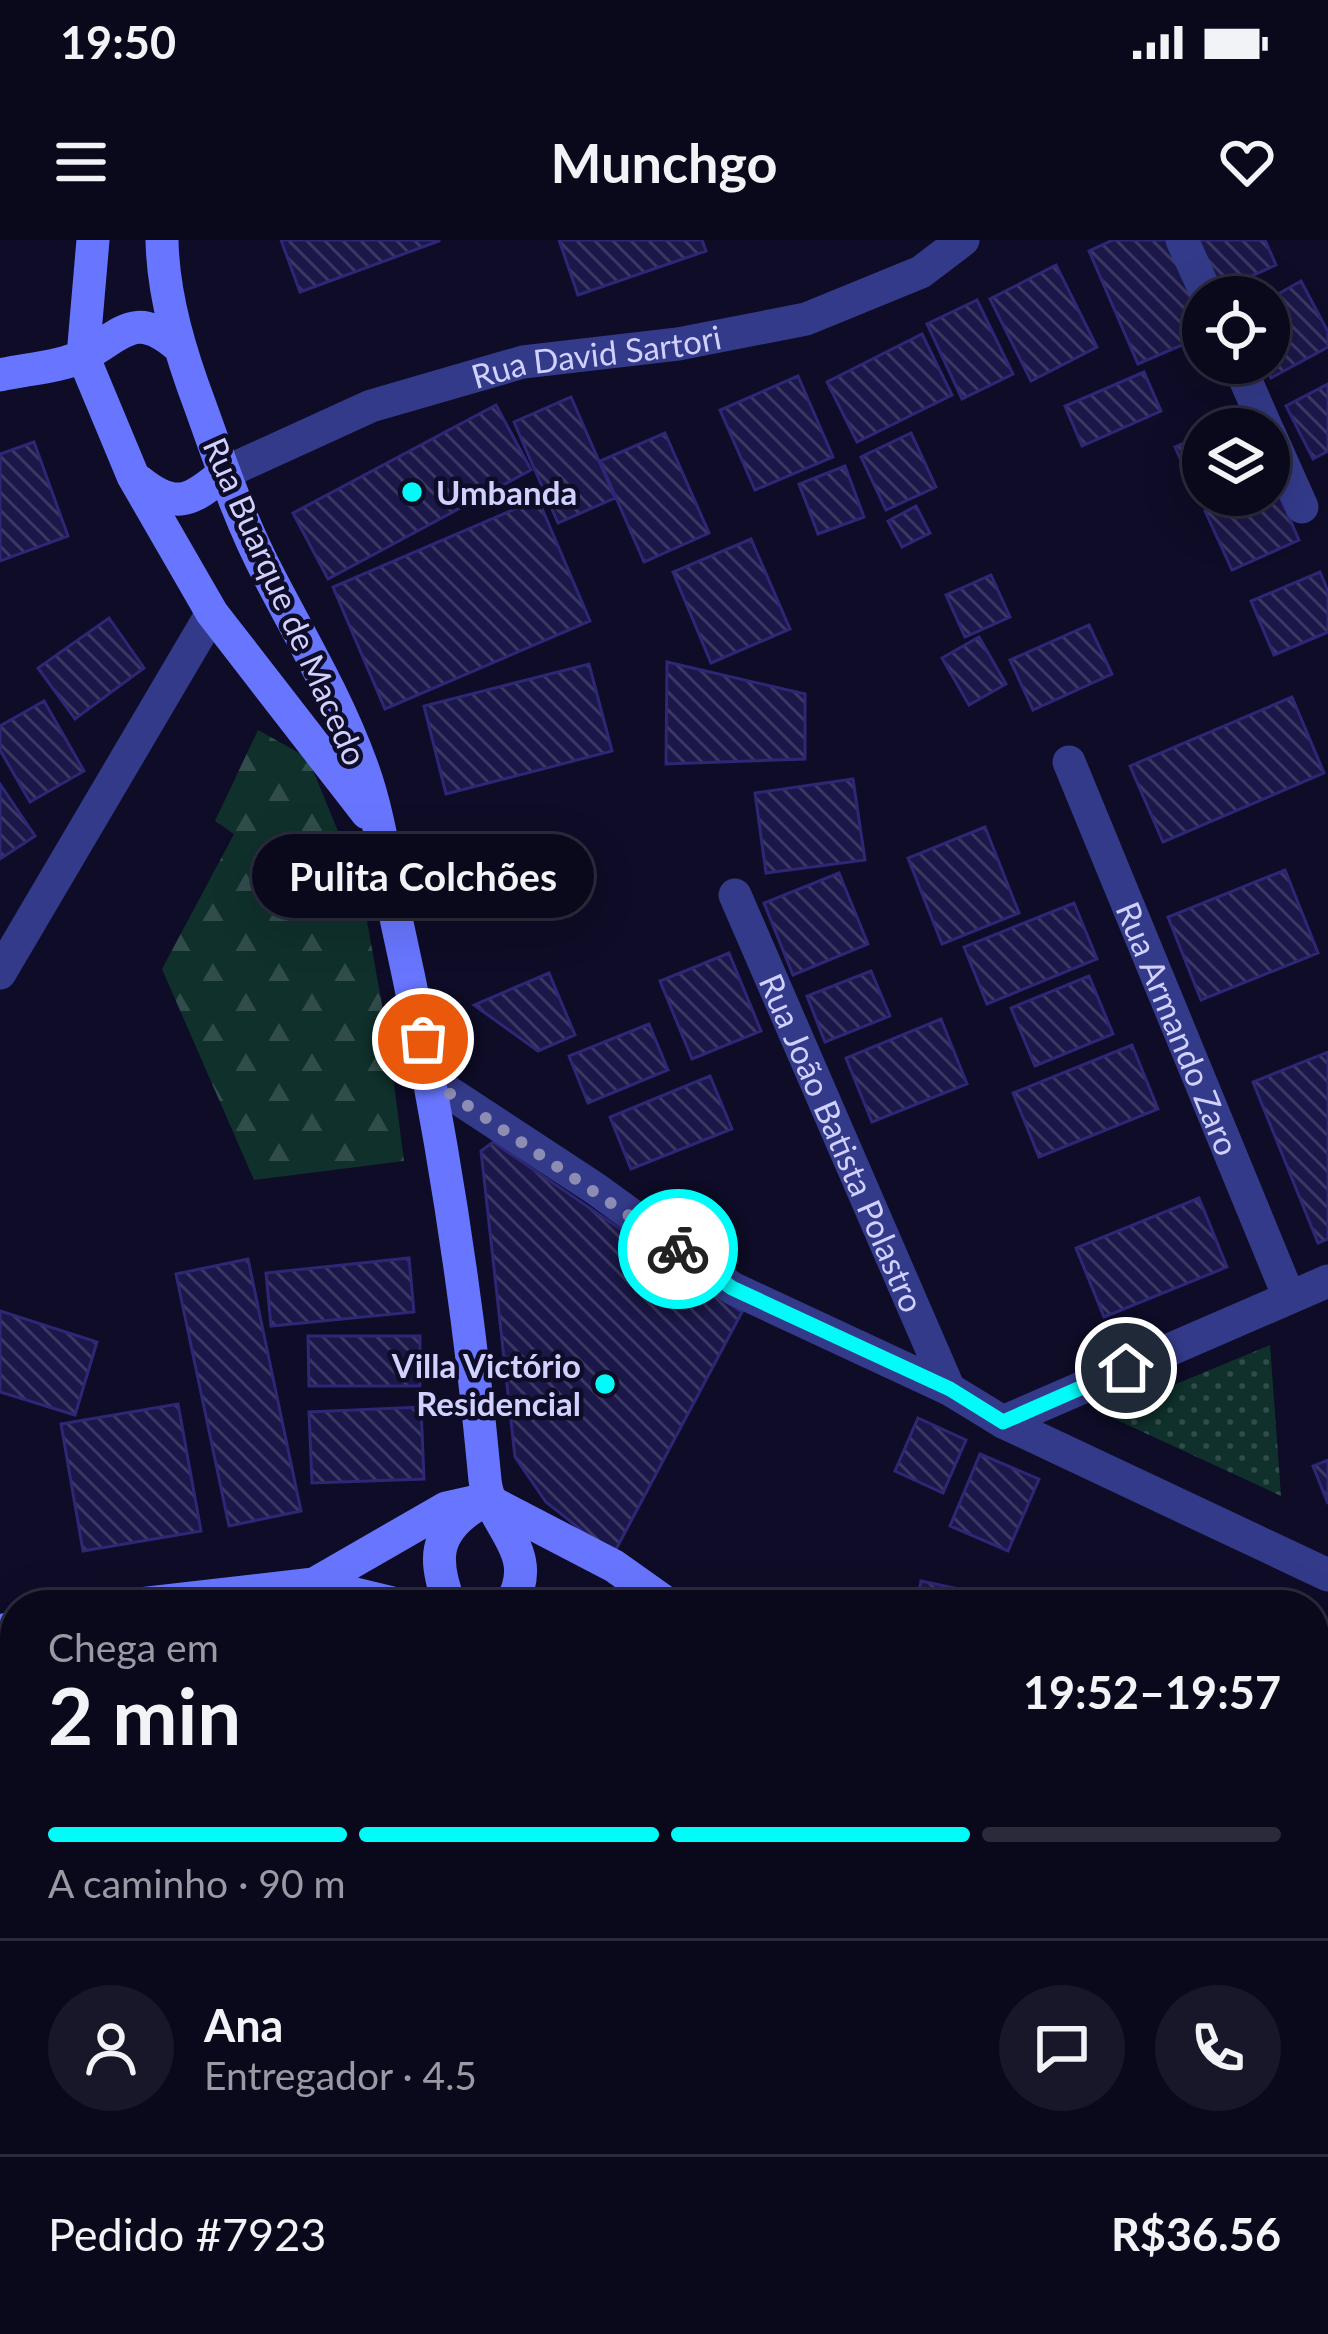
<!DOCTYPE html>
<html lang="pt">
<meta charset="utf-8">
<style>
body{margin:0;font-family:Lato,sans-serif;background:#181729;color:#f1f3f6;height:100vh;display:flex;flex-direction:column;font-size:45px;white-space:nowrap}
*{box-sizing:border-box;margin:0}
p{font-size:39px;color:#999aa3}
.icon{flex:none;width:66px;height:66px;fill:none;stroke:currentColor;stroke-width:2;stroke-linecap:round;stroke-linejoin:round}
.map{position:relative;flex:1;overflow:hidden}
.details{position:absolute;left:0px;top:1350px;width:1329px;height:744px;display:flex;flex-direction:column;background:#0a091c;border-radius:48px 48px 0 0;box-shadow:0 12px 48px #0002,0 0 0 3px #2a2a3b}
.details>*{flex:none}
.tools{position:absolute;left:1182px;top:36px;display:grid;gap:24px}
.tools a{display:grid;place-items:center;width:108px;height:108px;border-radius:50%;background:#0a091c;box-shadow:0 12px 48px #0002,0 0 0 3px #2a2a3b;font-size:60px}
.pin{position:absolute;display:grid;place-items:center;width:102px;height:102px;color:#fff;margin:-51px;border:6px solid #fff;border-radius:50%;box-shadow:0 3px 12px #0007}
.courier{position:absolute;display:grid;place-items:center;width:120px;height:120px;margin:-60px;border:9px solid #00fcf8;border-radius:50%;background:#fff;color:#222;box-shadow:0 3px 15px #0007}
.bubble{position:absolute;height:84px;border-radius:42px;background:#0a091c;box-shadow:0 12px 48px #0002,0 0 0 3px #2a2a3b;font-size:39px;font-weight:700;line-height:84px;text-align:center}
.overview em{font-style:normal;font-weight:700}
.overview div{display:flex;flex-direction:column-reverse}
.overview{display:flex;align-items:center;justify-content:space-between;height:204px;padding:0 48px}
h1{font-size:78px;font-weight:700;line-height:90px}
.bar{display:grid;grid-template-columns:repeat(4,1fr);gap:18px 12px;align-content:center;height:144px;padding:0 48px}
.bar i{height:15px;border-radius:9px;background:#2a2a3b}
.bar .on{background:#00fcf8}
.bar p{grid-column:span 4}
.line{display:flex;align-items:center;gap:30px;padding:0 48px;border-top:3px solid #2a2a3b}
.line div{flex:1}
.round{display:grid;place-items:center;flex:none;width:126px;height:126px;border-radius:63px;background:#181729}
.status{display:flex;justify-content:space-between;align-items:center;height:84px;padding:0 60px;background:#0a091c;direction:ltr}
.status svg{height:33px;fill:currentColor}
header{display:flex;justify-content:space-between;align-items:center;height:156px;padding:0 48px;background:#0a091c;font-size:54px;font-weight:700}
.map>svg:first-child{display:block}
.forest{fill:url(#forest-firs)}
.park{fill:url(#park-dots)}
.building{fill:url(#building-back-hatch);stroke:#2d2776;stroke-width:3}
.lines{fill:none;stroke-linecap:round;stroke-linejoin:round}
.minor{stroke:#333a89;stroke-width:33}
.secondary{stroke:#6876ff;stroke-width:33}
.done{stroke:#8d8cb3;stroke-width:12;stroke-dasharray:0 21.6}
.route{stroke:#00fcf8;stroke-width:15}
.poi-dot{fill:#00fcf8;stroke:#0e0c26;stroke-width:4.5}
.labels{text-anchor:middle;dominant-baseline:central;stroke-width:9;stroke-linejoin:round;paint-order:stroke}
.street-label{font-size:33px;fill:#d1d1ff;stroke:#0e0c26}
.poi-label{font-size:33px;font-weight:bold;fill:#d1d1ff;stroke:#0e0c26;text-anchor:start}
</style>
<div class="status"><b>19:50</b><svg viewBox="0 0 49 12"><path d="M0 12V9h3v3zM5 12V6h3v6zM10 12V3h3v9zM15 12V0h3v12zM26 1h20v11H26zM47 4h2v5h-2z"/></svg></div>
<header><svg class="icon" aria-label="menu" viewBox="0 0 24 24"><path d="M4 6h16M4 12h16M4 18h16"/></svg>Munchgo<svg class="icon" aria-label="heart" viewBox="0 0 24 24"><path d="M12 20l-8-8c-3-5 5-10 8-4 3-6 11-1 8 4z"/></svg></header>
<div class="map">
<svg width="1328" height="2094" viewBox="0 0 1328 2094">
<defs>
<pattern id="forest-firs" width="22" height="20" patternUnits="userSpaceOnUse" patternTransform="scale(3)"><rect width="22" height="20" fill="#0f302b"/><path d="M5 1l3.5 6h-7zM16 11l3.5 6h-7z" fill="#314d4b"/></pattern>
<pattern id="park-dots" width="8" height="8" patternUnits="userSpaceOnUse" patternTransform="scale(3)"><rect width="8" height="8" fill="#0f302b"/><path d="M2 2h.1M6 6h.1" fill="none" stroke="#314d4b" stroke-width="1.8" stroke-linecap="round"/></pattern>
<pattern id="building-back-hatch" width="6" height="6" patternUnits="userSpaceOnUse" patternTransform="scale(3)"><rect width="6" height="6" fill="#1b1748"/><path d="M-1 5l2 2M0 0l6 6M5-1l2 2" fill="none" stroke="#3b3863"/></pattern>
</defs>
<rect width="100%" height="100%" fill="#0e0c26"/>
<path class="forest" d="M 258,490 L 308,518 L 342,601 L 365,670 L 388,798 L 404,921 L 254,940 L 162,729 L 234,594 L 215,581 Z
M 1314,1606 L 1328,1609 L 1328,1986 L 1314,1991 Z
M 954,2079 L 1089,2079 C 1047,2094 992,2094 954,2079 Z"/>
<path class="park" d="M 1270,1105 L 1281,1256 L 1104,1174 Z"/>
<path class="building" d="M 281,0 L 439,0 L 439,1 L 300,52 Z
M 559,0 L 702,0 L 706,11 L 578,55 Z
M 1113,0 L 1173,0 L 1203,70 L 1203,96 L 1138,124 L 1089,11 Z
M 1198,0 L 1265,0 L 1276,25 L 1220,50 Z
M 1056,25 L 1097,107 L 1031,141 L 990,59 Z
M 1301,41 L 1328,92 L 1328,107 L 1271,138 L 1263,123 L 1269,123 L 1269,59 Z
M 977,60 L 1013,134 L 962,159 L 927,84 Z
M 922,94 L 952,155 L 857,202 L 827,142 Z
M 1144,132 L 1161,171 L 1082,206 L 1065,166 Z
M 798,136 L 833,217 L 755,250 L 720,170 Z
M 1328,144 L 1328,211 L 1313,219 L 1286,166 Z
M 571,157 L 615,258 L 558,283 L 514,182 Z
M 496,165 L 531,230 L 328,339 L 293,273 Z
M 665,193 L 709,293 L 644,322 L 600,221 Z
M 911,193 L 936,247 L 886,270 L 861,217 Z
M 1203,195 L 1203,255 L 1210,255 L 1199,260 L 1175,207 Z
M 34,202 L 68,296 L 0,321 L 0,214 Z
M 845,226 L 864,277 L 818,294 L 799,244 Z
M 1273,241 L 1299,300 L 1232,330 L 1205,271 L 1241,255 L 1269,255 L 1269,242 Z
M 538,259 L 590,381 L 385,469 L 333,347 Z
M 916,266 L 930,293 L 902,307 L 888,281 Z
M 751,299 L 790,389 L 711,423 L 673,332 Z
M 1320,332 L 1328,351 L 1328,392 L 1274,415 L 1251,361 Z
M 991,335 L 1010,377 L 965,397 L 946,355 Z
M 109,378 L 144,428 L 75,479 L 38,428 Z
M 1089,385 L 1112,434 L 1033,470 L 1010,420 Z
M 979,397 L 1006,444 L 969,465 L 942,418 Z
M 667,422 L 805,454 L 805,519 L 666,524 Z
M 589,424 L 612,511 L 446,554 L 424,466 Z
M 1292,457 L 1324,533 L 1163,602 L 1130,526 Z
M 44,461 L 84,531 L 30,562 L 0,510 L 0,486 Z
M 853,539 L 865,620 L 766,633 L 755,553 Z
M 0,544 L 35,596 L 0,619 Z
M 985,587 L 1019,673 L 942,704 L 908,618 Z
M 1285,630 L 1318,713 L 1201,760 L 1168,677 Z
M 839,633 L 868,704 L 793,735 L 764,663 Z
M 1074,663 L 1097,719 L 987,764 L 964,707 Z
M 729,713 L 761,791 L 692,819 L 660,741 Z
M 871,731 L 890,776 L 825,802 L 807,756 Z
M 549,733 L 575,795 L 538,811 L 474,765 Z
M 1089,736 L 1113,794 L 1035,826 L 1011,768 Z
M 941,779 L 967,844 L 872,882 L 846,818 Z
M 649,784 L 668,830 L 588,863 L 569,816 Z
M 1132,805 L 1158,869 L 1039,917 L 1013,853 Z
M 1328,812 L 1328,999 L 1318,1003 L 1253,842 Z
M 710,836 L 732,889 L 631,929 L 610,877 Z
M 493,902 L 742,1072 L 613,1315 L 546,1262 L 515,1217 L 481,911 Z
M 1199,958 L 1227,1027 L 1104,1077 L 1076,1008 Z
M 409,1018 L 414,1072 L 271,1086 L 266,1033 Z
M 248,1019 L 301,1271 L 229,1286 L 176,1034 Z
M 0,1071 L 97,1102 L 75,1175 L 0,1152 Z
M 308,1096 L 420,1096 L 420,1146 L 309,1146 Z
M 178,1164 L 201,1291 L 83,1311 L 61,1184 Z
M 421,1167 L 424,1239 L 312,1243 L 309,1172 Z
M 918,1178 L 966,1200 L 943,1253 L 895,1231 Z
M 980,1214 L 1039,1239 L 1008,1311 L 950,1286 Z
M 1328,1220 L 1328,1264 L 1313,1226 Z
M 921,1341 L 1035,1365 L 917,1365 Z
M 15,1461 L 15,1565 L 0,1570 L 0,1467 Z
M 15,1853 L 15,1905 L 0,1868 L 0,1859 Z
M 51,2079 L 92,2079 L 98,2094 L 13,2094 Z
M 174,2079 L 327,2079 L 333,2094 L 180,2094 Z
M 425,2079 L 541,2079 L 504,2094 L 431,2094 Z
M 802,2079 L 891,2079 L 897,2094 L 808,2094 Z"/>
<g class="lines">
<g class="minor">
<path d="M 1182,0 L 1208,57"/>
<path d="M 1238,123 L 1267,189"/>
<path d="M 1269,193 L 1302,267"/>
<path id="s1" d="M 224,233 L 371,166 L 523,122 L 678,104 L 806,79 L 921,32 L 963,0"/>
<path id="s2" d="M 1069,522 L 1289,1057"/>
<path id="s3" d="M 735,655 L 949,1149"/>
<path d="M 0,733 L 212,373"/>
<path d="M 433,842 L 596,949 L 732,1048 L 949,1149 L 1003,1182 L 1328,1335"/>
<path d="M 1003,1182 L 1328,1041"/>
<path d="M 0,2037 L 15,2032"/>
<path d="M 1314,2049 L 1328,2043"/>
<path d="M 561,2079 L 567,2094"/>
<path d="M 1208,2094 L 1243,2079"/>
</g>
<path class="secondary" d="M 93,0 L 83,116 L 133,236 L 212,373 L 367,573
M 162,0 C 163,57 181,115 201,168 C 221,224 241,283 269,336 C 301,398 337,458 361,524 C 381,576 387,638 399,692 C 439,873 468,1056 485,1240 C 489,1285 543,1312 510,1365
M 0,135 C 26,129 62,127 85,115 C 122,95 135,69 178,106
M 139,241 C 175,270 191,262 224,233
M 493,1263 L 614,1326 L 669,1365
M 314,1344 L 446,1268 L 486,1259
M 131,1365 L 314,1344 L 401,1365
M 450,1365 C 433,1321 433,1293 475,1266
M 0,1391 L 15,1387
M 1314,1553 L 1328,1556"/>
</g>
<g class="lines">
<path class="done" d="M 423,799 L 433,842 L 678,1009"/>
<path class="route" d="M 678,1009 L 732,1048 L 950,1149 L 1003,1182 L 1126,1128"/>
</g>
<g class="poi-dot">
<circle cx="412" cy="252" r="12"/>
<circle cx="605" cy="1144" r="12"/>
</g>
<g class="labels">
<g class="street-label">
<text stroke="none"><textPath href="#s1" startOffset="393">Rua David Sartori</textPath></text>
<text transform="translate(286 361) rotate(66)">Rua Buarque de Macedo</text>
<text stroke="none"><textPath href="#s2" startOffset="288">Rua Armando Zaro</textPath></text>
<text stroke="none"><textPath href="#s3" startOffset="270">Rua João Batista Polastro</textPath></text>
</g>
<g class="poi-label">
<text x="436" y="252">Umbanda</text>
<text x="581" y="1125" text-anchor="end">Villa Victório<tspan x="581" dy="38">Residencial</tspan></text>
</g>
</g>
</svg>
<div class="tools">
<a><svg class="icon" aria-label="locate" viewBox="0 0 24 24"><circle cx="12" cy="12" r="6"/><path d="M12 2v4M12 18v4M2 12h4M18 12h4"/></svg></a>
<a><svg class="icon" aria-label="layers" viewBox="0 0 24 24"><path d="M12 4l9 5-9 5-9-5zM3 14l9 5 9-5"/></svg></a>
</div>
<div class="pin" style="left:423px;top:799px;background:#ea580c"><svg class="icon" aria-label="bag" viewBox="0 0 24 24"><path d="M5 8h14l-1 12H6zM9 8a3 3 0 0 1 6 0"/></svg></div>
<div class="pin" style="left:1126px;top:1128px;background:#1f2937"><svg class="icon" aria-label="home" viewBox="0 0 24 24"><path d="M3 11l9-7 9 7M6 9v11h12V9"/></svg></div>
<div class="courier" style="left:678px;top:1009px"><svg class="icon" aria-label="bike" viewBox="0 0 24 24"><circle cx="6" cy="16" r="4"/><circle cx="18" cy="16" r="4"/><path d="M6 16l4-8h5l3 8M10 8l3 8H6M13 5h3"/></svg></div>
<div class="bubble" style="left:252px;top:594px;width:342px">Pulita Colchões</div>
<section class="details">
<div class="overview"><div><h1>2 min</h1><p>Chega em</p></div><em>19:52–19:57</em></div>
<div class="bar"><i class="on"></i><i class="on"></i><i class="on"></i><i></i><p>A caminho · 90 m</p></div>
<div class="line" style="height:216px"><a class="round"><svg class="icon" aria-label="person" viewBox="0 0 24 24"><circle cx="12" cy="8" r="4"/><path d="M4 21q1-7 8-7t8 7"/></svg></a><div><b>Ana</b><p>Entregador · 4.5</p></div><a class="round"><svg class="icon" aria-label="chat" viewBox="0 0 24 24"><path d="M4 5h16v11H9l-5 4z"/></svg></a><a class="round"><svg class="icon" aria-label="phone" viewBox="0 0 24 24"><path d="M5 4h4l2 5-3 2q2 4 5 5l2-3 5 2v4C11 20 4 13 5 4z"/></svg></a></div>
<div class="line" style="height:156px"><div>Pedido #7923</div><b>R$36.56</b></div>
</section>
</div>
